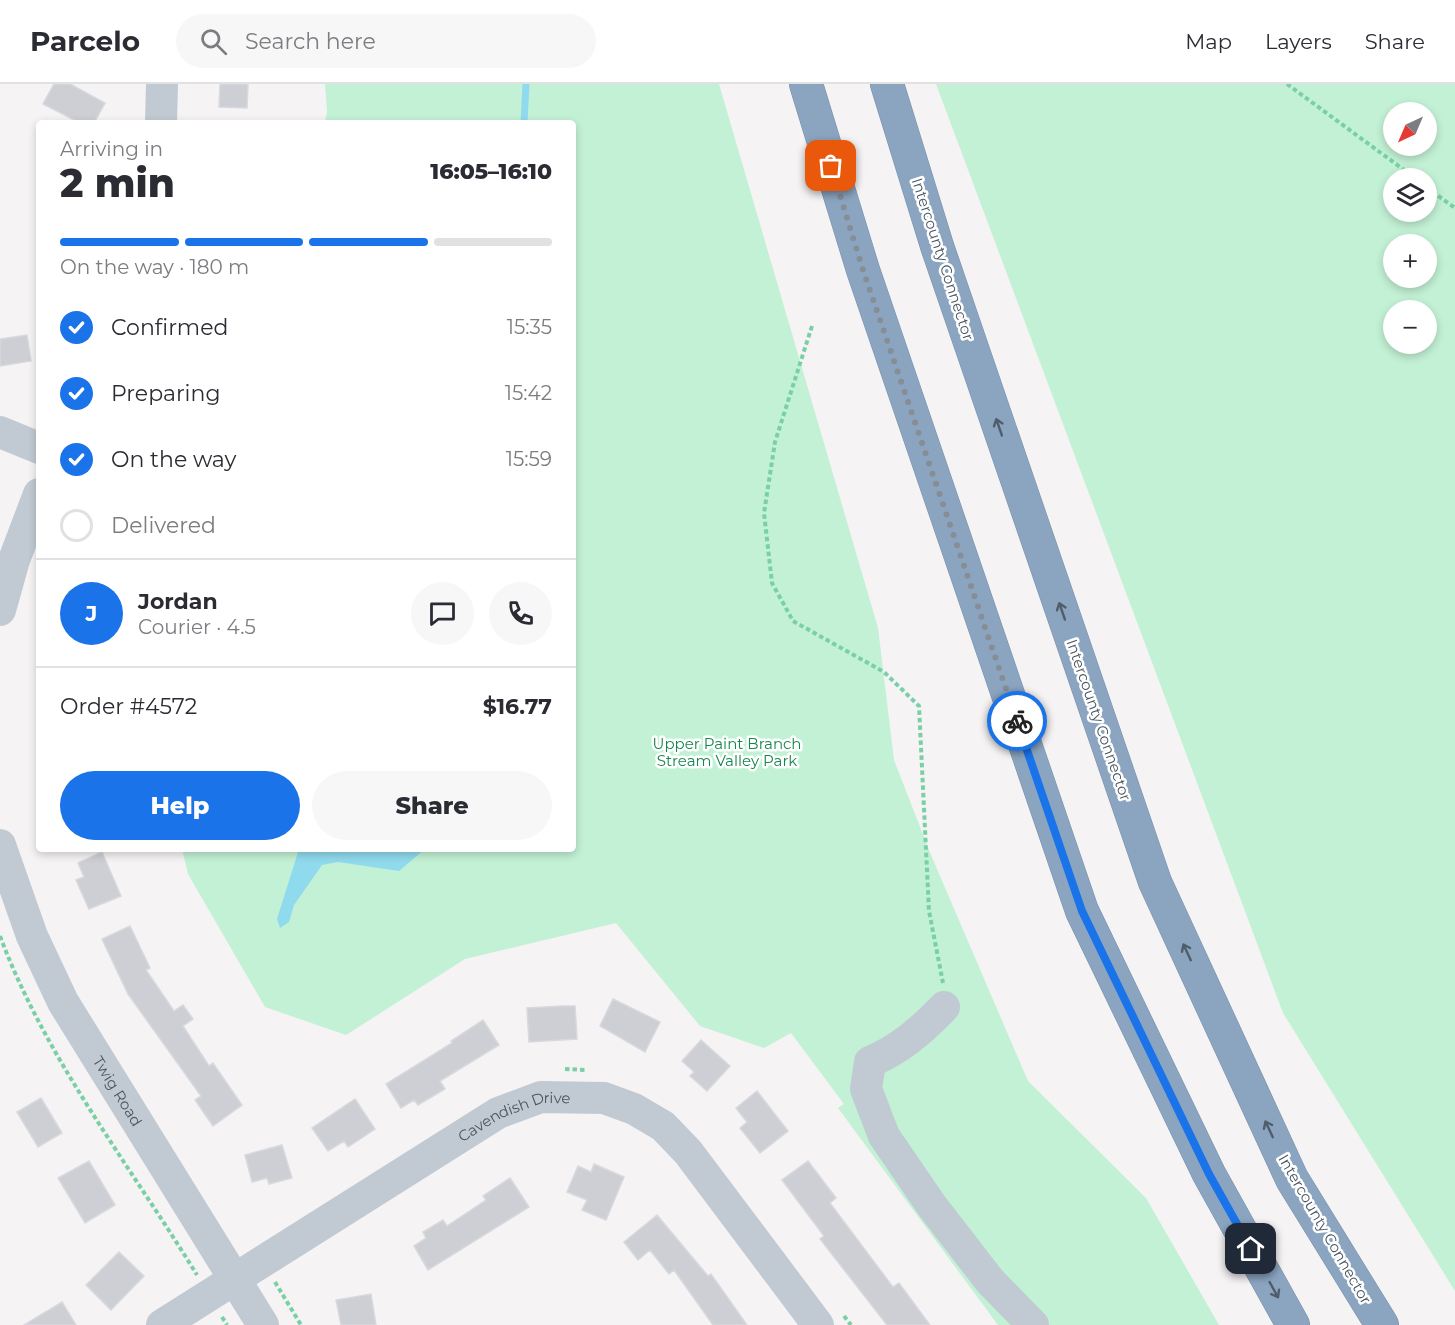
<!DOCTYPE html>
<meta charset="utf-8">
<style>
body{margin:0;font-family:Montserrat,sans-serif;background:#f7f7f7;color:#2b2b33;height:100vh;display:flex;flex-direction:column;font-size:22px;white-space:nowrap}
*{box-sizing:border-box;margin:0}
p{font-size:20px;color:#7c7c81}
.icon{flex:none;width:33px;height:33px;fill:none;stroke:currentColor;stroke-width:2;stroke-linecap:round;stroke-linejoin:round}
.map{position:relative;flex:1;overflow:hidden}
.panel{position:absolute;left:36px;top:36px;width:540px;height:732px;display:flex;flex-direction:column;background:#fff;border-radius:6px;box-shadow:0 3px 9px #0003}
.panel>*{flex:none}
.needle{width:39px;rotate:224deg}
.buttons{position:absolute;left:1383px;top:18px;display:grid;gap:12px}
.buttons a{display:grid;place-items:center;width:54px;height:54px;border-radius:50%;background:#fff;box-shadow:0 3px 9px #0003;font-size:30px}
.pin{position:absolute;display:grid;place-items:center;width:51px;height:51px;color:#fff;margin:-26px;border-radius:12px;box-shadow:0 3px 9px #0006}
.courier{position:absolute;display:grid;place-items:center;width:60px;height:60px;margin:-30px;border:4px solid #1a73e8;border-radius:50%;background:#fff;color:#222;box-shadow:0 2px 8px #0007}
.overview em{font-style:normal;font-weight:800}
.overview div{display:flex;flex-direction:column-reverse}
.overview{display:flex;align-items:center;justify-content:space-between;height:102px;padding:0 24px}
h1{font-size:39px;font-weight:800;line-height:45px}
.bar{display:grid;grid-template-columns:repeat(4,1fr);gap:9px 6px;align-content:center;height:72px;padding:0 24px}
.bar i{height:8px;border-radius:4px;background:#e1e1e2}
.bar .current{background:#1a73e8}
.bar p{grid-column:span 4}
.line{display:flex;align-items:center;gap:15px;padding:0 24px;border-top:2px solid #e1e1e2}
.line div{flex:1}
.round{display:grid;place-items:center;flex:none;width:63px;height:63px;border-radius:32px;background:#f7f7f7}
ol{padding:0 24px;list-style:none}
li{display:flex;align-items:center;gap:18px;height:66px}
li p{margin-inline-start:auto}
li .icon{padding:6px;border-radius:50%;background:#1a73e8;color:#fff;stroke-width:4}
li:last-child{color:#7c7c81}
li i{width:33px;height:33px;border:3px solid #e1e1e2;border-radius:50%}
.cta{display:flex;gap:12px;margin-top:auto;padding:12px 24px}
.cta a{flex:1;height:69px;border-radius:36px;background:#1a73e8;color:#fff;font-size:24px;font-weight:800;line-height:69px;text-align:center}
.cta a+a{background:#f7f7f7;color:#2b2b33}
header{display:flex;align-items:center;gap:36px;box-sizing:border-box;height:84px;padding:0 30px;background:#fff;border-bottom:2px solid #e1e1e2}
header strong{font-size:28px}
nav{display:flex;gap:33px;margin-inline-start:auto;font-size:21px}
.search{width:420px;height:54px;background:#f7f7f7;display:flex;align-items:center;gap:15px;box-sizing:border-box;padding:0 21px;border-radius:33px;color:#7c7c81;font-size:22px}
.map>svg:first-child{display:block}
.green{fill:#c3f1d5;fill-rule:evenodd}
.water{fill:#90daee}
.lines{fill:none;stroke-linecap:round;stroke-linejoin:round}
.stream{stroke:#90daee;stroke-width:7}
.building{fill:#cdcfd5;stroke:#d7d9de;stroke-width:1.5}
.highway-casing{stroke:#7690ad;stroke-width:34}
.path{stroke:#7ad0a6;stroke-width:4;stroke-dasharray:4.5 3;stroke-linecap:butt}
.minor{stroke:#c1cad2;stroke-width:32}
.highway{stroke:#8ba5c1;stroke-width:33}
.oneway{stroke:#505e6b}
.done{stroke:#868d94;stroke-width:6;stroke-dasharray:0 10.8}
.route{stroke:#1a73e8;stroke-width:8}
.labels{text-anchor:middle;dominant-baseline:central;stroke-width:5;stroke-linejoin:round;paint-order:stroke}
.street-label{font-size:15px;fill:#4a5661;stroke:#fff}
.park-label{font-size:15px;fill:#17864f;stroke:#fff}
</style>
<header>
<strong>Parcelo</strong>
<div class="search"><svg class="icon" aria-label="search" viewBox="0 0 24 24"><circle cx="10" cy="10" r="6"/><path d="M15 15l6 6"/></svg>Search here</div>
<nav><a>Map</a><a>Layers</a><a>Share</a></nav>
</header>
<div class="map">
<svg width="1455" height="1241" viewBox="0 0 1455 1241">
<rect width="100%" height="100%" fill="#f5f3f3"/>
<path class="green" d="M 325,0 L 719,0 L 878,544 L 894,676 L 931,771 L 1028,997 L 1146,1114 L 1219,1241 L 998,1241 L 838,1024 L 844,1020 L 791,949 L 764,964 L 700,942 L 616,839 L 465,875 L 346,951 L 265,923 L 188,790 L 182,765 L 573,765 L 573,39 L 325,39 L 327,27 Z
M 936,0 L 1455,0 L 1455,1207 L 1283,929 ZM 1394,28 L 1426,28 L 1426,62 L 1394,62 ZM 1394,94 L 1426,94 L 1426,128 L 1394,128 ZM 1426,160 L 1426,194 L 1394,194 L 1394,160 ZM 1394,226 L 1426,226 L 1426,260 L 1394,260 Z"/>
<path class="water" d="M 299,765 L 425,765 L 399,787 L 338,778 L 322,781 L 294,821 L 289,838 L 280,844 L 277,835 Z"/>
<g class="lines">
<path class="stream" d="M 524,39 L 526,0"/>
</g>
<path class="building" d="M 54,0 L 70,0 L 105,19 L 94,39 L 80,39 L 43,20 Z
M 220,0 L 248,0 L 247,24 L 219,23 Z
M 27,251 L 31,277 L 0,282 L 0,255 Z
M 102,768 L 121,812 L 89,825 L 76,796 L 84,793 L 78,779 Z
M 130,842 L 150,884 L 146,886 L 174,927 L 183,921 L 193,935 L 183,942 L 209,982 L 213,979 L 242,1021 L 213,1042 L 195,1016 L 201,1012 L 128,910 L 102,855 Z
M 613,915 L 660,938 L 645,968 L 600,942 Z
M 562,922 L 575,922 L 577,955 L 529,958 L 527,924 Z
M 483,936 L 499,961 L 440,997 L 445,1005 L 418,1021 L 414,1016 L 401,1024 L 386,1000 L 452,959 L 451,957 Z
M 701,956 L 730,982 L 707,1007 L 690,992 L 694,988 L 682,977 Z
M 757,1007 L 788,1047 L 760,1069 L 740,1044 L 747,1038 L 736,1024 Z
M 41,1014 L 62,1049 L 38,1063 L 17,1028 Z
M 355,1015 L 375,1045 L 348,1063 L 344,1057 L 328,1067 L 312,1044 Z
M 282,1061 L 292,1094 L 269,1100 L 267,1094 L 252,1098 L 245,1071 Z
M 89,1077 L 115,1121 L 85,1139 L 58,1094 Z
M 808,1077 L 836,1114 L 830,1119 L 893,1203 L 899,1199 L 930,1241 L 887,1241 L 820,1155 L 824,1152 L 782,1096 Z
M 594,1080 L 624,1093 L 606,1136 L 582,1126 L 587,1116 L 567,1108 L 578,1082 L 591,1088 Z
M 510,1094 L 529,1123 L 428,1186 L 414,1162 L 426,1154 L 423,1148 L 443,1136 L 447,1142 L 486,1116 L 483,1112 Z
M 657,1131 L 708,1192 L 711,1190 L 747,1241 L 713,1241 L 674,1186 L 669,1190 L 650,1166 L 638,1176 L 624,1158 Z
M 119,1168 L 144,1192 L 111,1226 L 86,1201 Z
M 371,1210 L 376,1241 L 341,1241 L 336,1216 Z
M 62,1218 L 76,1241 L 24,1241 Z"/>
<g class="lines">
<g class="highway-casing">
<path id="highway" d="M 806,0 L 863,186 L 1082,827 L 1209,1090 L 1293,1241
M 887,0 L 937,162 L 1155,798 L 1292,1095 L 1382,1241"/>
</g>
<path class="path" d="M 1287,0 L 1415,94
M 1426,103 L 1455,124
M 812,242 L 775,358 L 764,429 L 772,499 L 793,537 L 884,588 L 919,622 L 929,827 L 943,899
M 0,852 C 46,975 129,1080 197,1191
M 565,985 L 587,986
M 275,1198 L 301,1241
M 844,1232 L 851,1241
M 222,1233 L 227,1241"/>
<g class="minor">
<path d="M 161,39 L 162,0"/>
<path d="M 0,348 L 39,364"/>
<path d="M 0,526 L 14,476 L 39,410"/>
<path id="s1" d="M 0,761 L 32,852 L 63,918 L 263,1241"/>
<path d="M 944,923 C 921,947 900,965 870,978 L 866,1005 L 884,1052 L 932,1122 L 990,1197 L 1033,1241"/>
<path id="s2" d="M 162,1241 L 498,1029 L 541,1013 L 604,1014 L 634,1025 L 663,1042 L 688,1068 L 818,1241"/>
</g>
<use href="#highway" class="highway"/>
</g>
<defs><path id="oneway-shaft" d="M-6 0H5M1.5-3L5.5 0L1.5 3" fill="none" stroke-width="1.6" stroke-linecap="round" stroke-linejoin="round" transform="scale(1.5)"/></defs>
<g class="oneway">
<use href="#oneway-shaft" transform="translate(999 343) rotate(-109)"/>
<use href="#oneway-shaft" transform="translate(1062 527) rotate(-109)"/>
<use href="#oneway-shaft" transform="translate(1187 868) rotate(-115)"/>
<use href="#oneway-shaft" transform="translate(1269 1045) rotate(-115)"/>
<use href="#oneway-shaft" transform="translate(1274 1206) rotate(61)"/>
</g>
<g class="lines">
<path class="done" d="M 831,82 L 863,186 L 1017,637"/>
<path class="route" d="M 1017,637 L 1082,827 L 1209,1090 L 1251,1165"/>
</g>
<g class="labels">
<g class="street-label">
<text transform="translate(943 175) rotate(72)">Intercounty Connector</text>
<text transform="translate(1099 636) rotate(71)">Intercounty Connector</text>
<text stroke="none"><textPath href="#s1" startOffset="274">Twig Road</textPath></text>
<text stroke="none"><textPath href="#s2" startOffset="412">Cavendish Drive</textPath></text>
<text transform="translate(1325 1145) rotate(60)">Intercounty Connector</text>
</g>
<g class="park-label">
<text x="727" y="659">Upper Paint Branch<tspan x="727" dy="17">Stream Valley Park</tspan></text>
</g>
</g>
</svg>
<div class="buttons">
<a><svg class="needle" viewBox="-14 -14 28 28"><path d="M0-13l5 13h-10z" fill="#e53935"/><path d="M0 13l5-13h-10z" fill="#7c7c81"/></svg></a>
<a><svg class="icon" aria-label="layers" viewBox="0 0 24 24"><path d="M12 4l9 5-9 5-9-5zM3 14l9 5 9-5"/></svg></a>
<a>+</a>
<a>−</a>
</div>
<div class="pin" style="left:831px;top:82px;background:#ea580c"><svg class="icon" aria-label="bag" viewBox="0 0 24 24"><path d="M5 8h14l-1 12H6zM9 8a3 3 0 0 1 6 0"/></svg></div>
<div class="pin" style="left:1251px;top:1165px;background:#1f2937"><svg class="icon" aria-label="home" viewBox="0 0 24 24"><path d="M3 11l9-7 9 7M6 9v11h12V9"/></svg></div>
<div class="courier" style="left:1017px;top:637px"><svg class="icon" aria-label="bike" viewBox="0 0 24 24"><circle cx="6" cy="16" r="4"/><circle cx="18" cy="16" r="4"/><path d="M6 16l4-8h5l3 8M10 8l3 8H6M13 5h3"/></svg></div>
<section class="panel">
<div class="overview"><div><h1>2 min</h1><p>Arriving in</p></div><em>16:05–16:10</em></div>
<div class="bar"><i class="current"></i><i class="current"></i><i class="current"></i><i></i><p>On the way · 180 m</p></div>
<ol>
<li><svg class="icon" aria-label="check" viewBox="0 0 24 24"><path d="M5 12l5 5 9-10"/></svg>Confirmed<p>15:35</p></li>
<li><svg class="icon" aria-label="check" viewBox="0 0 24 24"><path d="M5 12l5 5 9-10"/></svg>Preparing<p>15:42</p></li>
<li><svg class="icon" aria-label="check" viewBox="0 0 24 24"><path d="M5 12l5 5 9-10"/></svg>On the way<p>15:59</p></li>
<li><i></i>Delivered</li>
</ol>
<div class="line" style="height:108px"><b class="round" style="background:#1a73e8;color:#fff">J</b><div><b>Jordan</b><p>Courier · 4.5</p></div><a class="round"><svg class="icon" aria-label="chat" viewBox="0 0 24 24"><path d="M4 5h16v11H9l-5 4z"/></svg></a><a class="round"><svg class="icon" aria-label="phone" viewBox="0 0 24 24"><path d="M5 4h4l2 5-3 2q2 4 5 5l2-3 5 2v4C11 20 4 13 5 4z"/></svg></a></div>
<div class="line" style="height:78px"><div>Order #4572</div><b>$16.77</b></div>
<div class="cta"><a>Help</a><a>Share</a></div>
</section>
</div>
